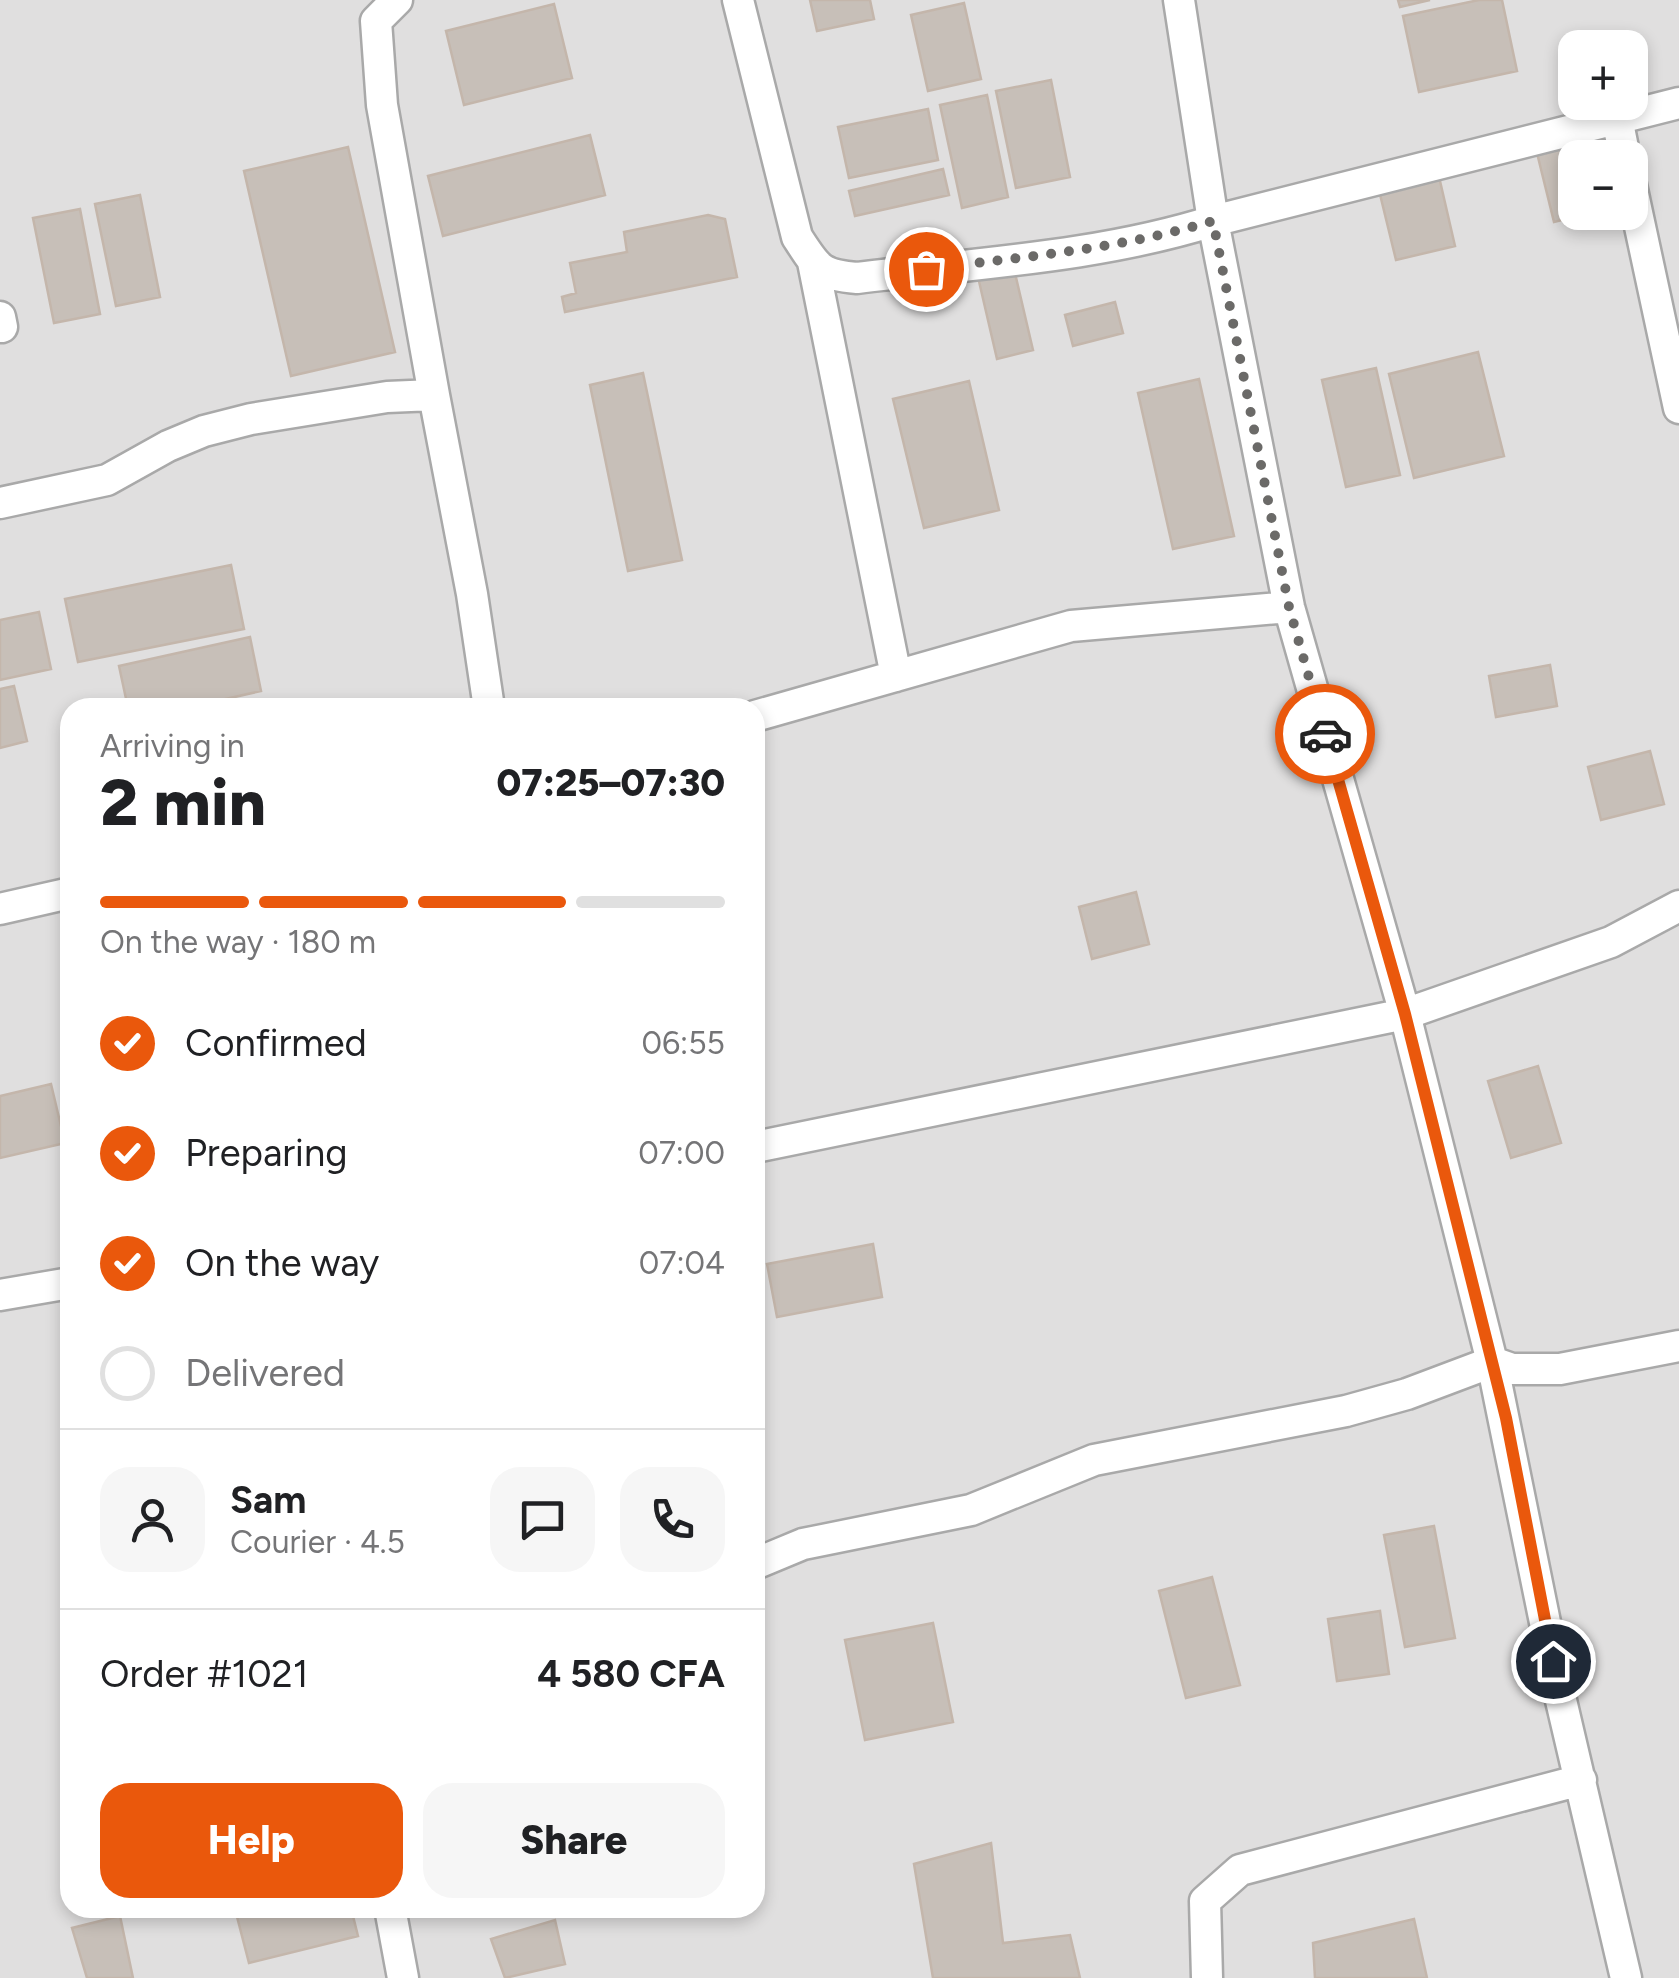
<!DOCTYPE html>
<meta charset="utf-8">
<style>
body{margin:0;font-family:Figtree,sans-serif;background:#f6f6f6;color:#202124;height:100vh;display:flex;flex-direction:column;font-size:38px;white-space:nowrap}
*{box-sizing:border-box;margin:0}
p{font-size:32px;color:#757577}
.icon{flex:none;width:55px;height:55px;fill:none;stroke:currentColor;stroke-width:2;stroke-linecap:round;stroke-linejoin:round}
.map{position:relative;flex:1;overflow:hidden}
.side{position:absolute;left:60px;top:698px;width:705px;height:1220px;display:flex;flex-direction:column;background:#fff;border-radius:30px;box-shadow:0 5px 15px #0003}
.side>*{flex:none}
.controls{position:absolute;left:1558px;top:30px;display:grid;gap:20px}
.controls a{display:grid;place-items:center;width:90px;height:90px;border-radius:20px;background:#fff;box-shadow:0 5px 15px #0003;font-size:50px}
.pin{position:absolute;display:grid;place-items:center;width:85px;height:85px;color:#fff;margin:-42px;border:5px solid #fff;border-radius:50%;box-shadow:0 2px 10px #0007}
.courier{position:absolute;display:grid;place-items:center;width:100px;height:100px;margin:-50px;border:8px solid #ea580c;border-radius:50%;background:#fff;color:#222;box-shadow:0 2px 12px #0007}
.head em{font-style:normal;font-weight:800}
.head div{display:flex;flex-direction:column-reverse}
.head{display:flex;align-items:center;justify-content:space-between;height:170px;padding:0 40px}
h1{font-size:65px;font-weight:800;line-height:75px}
.bar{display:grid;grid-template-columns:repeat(4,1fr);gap:15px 10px;align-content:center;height:120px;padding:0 40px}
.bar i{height:12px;border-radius:8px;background:#e0e0e0}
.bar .current{background:#ea580c}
.bar p{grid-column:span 4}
.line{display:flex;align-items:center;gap:25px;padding:0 40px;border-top:2px solid #e0e0e0}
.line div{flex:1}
.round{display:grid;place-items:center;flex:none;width:105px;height:105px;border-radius:30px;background:#f6f6f6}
ol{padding:0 40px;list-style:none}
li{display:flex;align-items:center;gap:30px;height:110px}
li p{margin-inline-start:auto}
li .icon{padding:10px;border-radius:50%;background:#ea580c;color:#fff;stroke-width:4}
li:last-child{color:#757577}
li i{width:55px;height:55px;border:5px solid #e0e0e0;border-radius:50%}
.cta{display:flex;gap:20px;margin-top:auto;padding:20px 40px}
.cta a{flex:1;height:115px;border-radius:30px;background:#ea580c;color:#fff;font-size:40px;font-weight:800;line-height:115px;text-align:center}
.cta a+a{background:#f6f6f6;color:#202124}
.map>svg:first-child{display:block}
.residential{fill:#e0dfdf;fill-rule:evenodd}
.building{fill:#c7bfb8;stroke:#c4b6ab;stroke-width:2.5}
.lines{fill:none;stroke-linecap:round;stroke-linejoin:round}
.street-casing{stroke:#a9a9a9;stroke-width:35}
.street{stroke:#fff;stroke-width:30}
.done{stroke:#6b6a68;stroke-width:10;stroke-dasharray:0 18}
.route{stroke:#ea580c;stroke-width:12}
</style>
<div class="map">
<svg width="1679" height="1978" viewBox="0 0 1679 1978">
<rect width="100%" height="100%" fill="#f2efe9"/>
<path class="residential" d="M 0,0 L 1679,0 L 1679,1978 L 0,1978 ZM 1575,48 L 1630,48 L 1630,102 L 1575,102 ZM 1575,158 L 1630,158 L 1630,212 L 1575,212 ZM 70,708 L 755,708 L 755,1908 L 70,1908 Z"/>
<path class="building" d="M 810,0 L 870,0 L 874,19 L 817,31 Z
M 1398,0 L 1430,0 L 1400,7 Z
M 1479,0 L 1502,0 L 1517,71 L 1419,92 L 1403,16 Z
M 964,3 L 981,79 L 928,91 L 911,15 Z
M 554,4 L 572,78 L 464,105 L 446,31 Z
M 1051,80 L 1070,177 L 1016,188 L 996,91 Z
M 987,95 L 1008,197 L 962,208 L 940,105 Z
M 928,109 L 938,160 L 849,178 L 838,127 Z
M 590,135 L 605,195 L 443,236 L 428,176 Z
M 1591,136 L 1596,158 L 1575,158 L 1575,212 L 1594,212 L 1554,222 L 1536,149 Z
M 348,147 L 395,352 L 291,376 L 244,171 Z
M 1437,168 L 1455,246 L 1396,260 L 1377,182 Z
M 943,169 L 949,195 L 855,216 L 849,191 Z
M 140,195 L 160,297 L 116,306 L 95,204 Z
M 80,209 L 100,314 L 54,323 L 33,218 Z
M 708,215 L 725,219 L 737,277 L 565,312 L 562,297 L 576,293 L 570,263 L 627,252 L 624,232 Z
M 1014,269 L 1033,350 L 997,359 L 978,277 Z
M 1115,302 L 1123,333 L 1073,346 L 1065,315 Z
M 1478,352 L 1504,456 L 1414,478 L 1389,374 Z
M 1376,368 L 1400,475 L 1346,487 L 1322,380 Z
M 643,373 L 682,560 L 628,571 L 590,385 Z
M 1199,379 L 1234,536 L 1173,549 L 1138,393 Z
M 969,381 L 999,510 L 924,528 L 893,399 Z
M 231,565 L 244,629 L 78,662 L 65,599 Z
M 39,612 L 51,669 L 0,680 L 0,620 Z
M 250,637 L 261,691 L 186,708 L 128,708 L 119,666 Z
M 1550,665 L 1557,706 L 1496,717 L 1489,676 Z
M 14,686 L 27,741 L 0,748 L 0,689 Z
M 1650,751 L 1664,804 L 1601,820 L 1588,767 Z
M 1136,892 L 1149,944 L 1092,959 L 1079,907 Z
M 1538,1066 L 1561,1143 L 1511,1158 L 1488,1081 Z
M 51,1084 L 65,1143 L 0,1158 L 0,1096 Z
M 873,1244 L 882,1297 L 777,1317 L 767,1264 Z
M 1434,1526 L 1455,1638 L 1405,1647 L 1384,1535 Z
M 1212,1577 L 1240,1685 L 1186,1698 L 1159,1591 Z
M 1380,1611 L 1389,1674 L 1337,1681 L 1328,1619 Z
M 933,1623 L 953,1722 L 865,1740 L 845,1640 Z
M 991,1843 L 1003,1943 L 1070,1935 L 1080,1978 L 933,1978 L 914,1864 Z
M 241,1908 L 351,1908 L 358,1936 L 249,1963 L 235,1909 Z
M 120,1916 L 133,1978 L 87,1978 L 72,1928 Z
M 1414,1919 L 1427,1978 L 1315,1978 L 1313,1943 Z
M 555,1920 L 565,1964 L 505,1978 L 491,1939 Z"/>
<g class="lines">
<g class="street-casing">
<path id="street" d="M 397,0 L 376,21 L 382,105 L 434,395
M 738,0 L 797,237 C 817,268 820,275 857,278 C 976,263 1099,257 1213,221 L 1679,103
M 1179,0 L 1213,221 L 1289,607 L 1405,1014 L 1492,1362 L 1560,1696 L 1626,1978
M 1617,118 L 1625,158
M 1630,180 L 1679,408
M 813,262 L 896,676
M 0,317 L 2,327
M 0,503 L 107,480 L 168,446 L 204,431 L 251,419 L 387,397 L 434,395 L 472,594 L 489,708
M 755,716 L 1071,626 L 1289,607
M 0,909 L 70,893
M 755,1147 L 1405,1014 L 1611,942 L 1679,906
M 0,1295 L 70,1283
M 755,1564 L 803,1544 L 971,1510 L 1094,1460 L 1346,1411 L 1407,1394 L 1492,1362 L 1512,1369 L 1560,1369 L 1679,1346
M 390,1908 L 403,1978
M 1207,1978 L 1205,1901 L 1240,1870 L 1581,1780"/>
</g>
<use href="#street" class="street"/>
</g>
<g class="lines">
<path class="done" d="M 926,269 C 1023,257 1120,249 1213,221 L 1289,607 L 1325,734"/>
<path class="route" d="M 1325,734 L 1405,1014 L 1506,1418 L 1553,1661"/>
</g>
</svg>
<div class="controls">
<a>+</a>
<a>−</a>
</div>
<div class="pin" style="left:926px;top:269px;background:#ea580c"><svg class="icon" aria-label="bag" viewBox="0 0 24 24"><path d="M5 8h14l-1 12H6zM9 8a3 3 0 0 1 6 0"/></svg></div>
<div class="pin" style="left:1553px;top:1661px;background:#1f2937"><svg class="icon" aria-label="home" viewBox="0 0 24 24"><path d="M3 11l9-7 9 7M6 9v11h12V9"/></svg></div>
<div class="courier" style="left:1325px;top:734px"><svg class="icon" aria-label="car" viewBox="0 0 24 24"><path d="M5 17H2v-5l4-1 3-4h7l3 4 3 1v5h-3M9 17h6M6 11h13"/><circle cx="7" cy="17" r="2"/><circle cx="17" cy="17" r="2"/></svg></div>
<section class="side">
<div class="head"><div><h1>2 min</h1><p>Arriving in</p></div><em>07:25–07:30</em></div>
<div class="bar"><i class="current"></i><i class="current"></i><i class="current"></i><i></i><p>On the way · 180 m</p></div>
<ol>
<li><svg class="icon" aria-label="check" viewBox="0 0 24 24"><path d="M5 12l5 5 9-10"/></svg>Confirmed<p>06:55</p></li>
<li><svg class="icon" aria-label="check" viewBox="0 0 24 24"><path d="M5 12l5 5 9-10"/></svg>Preparing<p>07:00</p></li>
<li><svg class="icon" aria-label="check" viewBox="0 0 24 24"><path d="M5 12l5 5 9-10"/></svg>On the way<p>07:04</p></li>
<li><i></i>Delivered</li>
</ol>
<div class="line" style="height:180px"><a class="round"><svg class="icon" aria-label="person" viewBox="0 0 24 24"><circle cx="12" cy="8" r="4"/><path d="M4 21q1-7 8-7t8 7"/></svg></a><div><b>Sam</b><p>Courier · 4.5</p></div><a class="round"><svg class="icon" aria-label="chat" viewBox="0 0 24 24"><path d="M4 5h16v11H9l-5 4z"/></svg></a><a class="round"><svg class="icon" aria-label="phone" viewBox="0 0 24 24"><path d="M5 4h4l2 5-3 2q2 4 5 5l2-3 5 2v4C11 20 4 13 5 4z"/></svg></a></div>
<div class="line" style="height:130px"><div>Order #1021</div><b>4 580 CFA</b></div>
<div class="cta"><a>Help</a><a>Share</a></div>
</section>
</div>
